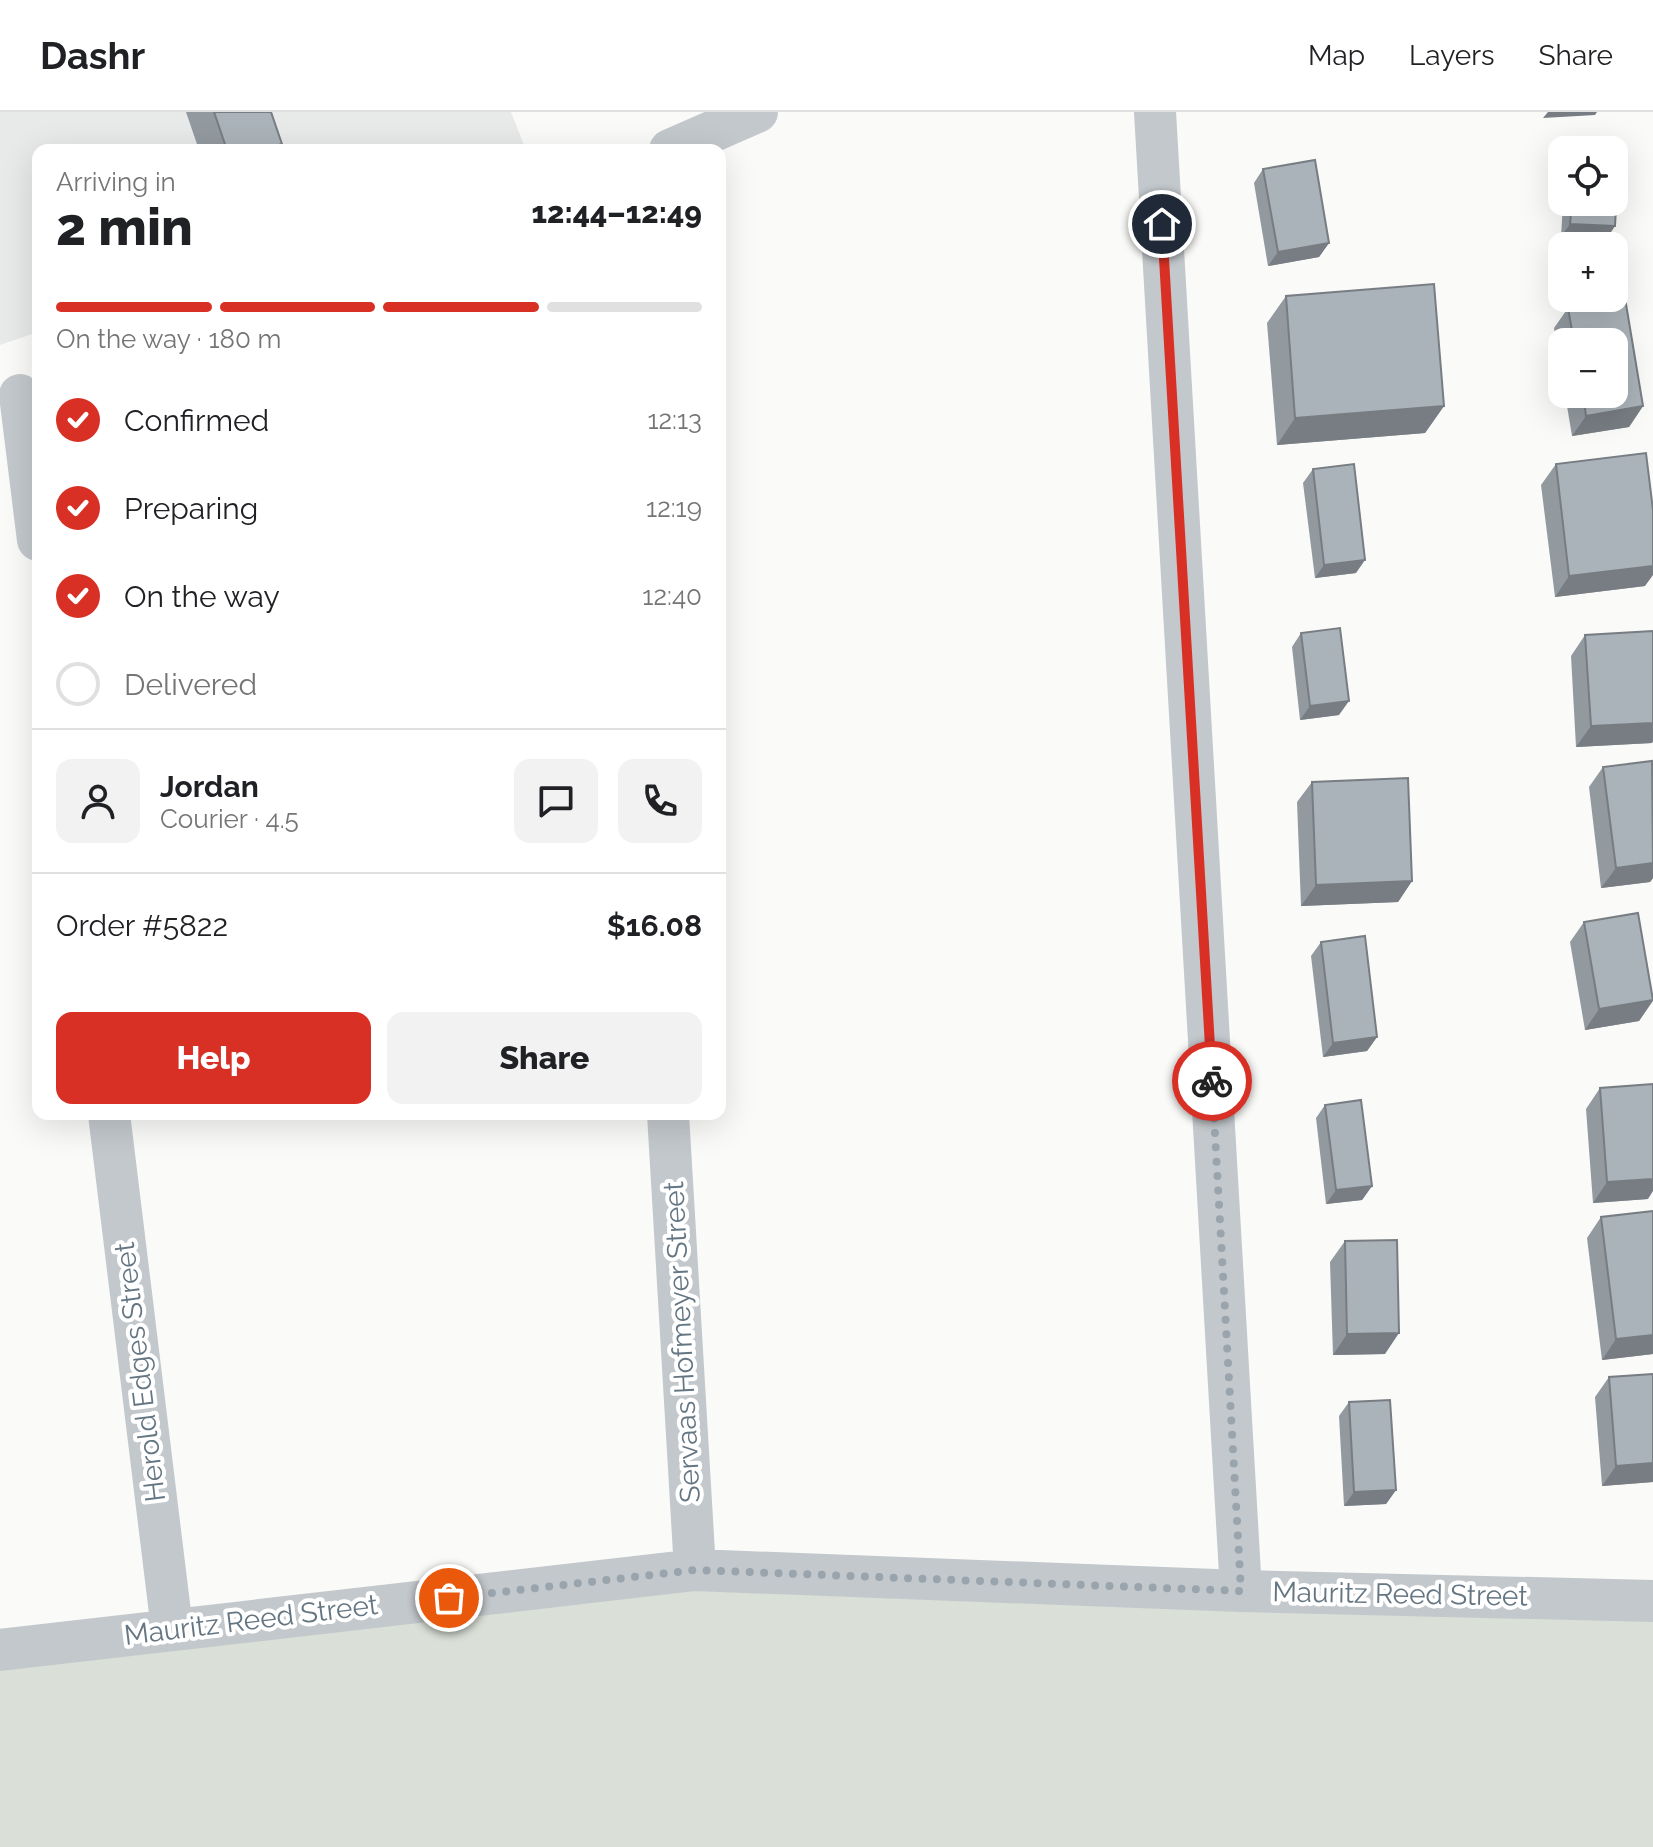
<!DOCTYPE html>
<meta charset="utf-8">
<style>
body{margin:0;font-family:Raleway,sans-serif;background:#f2f2f2;color:#202124;height:100vh;display:flex;flex-direction:column;font-size:30px;white-space:nowrap}
*{box-sizing:border-box;margin:0}
p{font-size:26px;color:#757577}
.icon{flex:none;width:44px;height:44px;fill:none;stroke:currentColor;stroke-width:2;stroke-linecap:round;stroke-linejoin:round}
.map{position:relative;flex:1;overflow:hidden}
.panel{position:absolute;left:32px;top:32px;width:694px;height:976px;display:flex;flex-direction:column;background:#fff;border-radius:16px;box-shadow:0 8px 32px #0002}
.panel>*{flex:none}
.tools{position:absolute;left:1548px;top:24px;display:grid;gap:16px}
.tools a{display:grid;place-items:center;width:80px;height:80px;border-radius:16px;background:#fff;box-shadow:0 8px 32px #0002;font-size:40px}
.pin{position:absolute;display:grid;place-items:center;width:68px;height:68px;color:#fff;margin:-34px;border:4px solid #fff;border-radius:50%;box-shadow:0 2px 8px #0007}
.courier{position:absolute;display:grid;place-items:center;width:80px;height:80px;margin:-40px;border:6px solid #d93025;border-radius:50%;background:#fff;color:#222;box-shadow:0 2px 10px #0007}
.headline em{font-style:normal;font-weight:800}
.headline div{display:flex;flex-direction:column-reverse}
.headline{display:flex;align-items:center;justify-content:space-between;height:136px;padding:0 24px}
h1{font-size:52px;font-weight:800;line-height:60px}
.bar{display:grid;grid-template-columns:repeat(4,1fr);gap:12px 8px;align-content:center;height:96px;padding:0 24px}
.bar i{height:10px;border-radius:6px;background:#e0e0e0}
.bar .current{background:#d93025}
.bar p{grid-column:span 4}
.line{display:flex;align-items:center;gap:20px;padding:0 24px;border-top:2px solid #e0e0e0}
.line div{flex:1}
.round{display:grid;place-items:center;flex:none;width:84px;height:84px;border-radius:16px;background:#f2f2f2}
ol{padding:0 24px;list-style:none}
li{display:flex;align-items:center;gap:24px;height:88px}
li p{margin-inline-start:auto}
li .icon{padding:8px;border-radius:50%;background:#d93025;color:#fff;stroke-width:4}
li:last-child{color:#757577}
li i{width:44px;height:44px;border:4px solid #e0e0e0;border-radius:50%}
.action{display:flex;gap:16px;margin-top:auto;padding:16px 24px}
.action a{flex:1;height:92px;border-radius:16px;background:#d93025;color:#fff;font-size:32px;font-weight:800;line-height:92px;text-align:center}
.action a+a{background:#f2f2f2;color:#202124}
header{display:flex;align-items:center;gap:48px;box-sizing:border-box;height:112px;padding:0 40px;background:#fff;border-bottom:2px solid #e0e0e0}
header strong{font-size:38px}
nav{display:flex;gap:44px;margin-inline-start:auto;font-size:28px}
.map>svg:first-child{display:block}
.built{fill:#e8e9e9}
.green{fill:#dadfd7}
.lines{fill:none;stroke-linecap:round;stroke-linejoin:round}
.minor{stroke:#c3c8cc;stroke-width:42}
.wall{fill:#929a9f}
.shaded-wall{fill:#777d82}
.building{fill:#aab3b9;stroke:#777d82;stroke-width:2}
.done{stroke:#99a4ac;stroke-width:8;stroke-dasharray:0 14.4}
.route{stroke:#d93025;stroke-width:10}
.labels{text-anchor:middle;dominant-baseline:central;stroke-width:8;stroke-linejoin:round;paint-order:stroke}
.street-label{font-size:28px;fill:#657683;stroke:#fff}
</style>
<header>
<strong>Dashr</strong>
<nav><a>Map</a><a>Layers</a><a>Share</a></nav>
</header>
<div class="map">
<svg width="1653" height="1735" viewBox="0 0 1653 1735">
<rect width="100%" height="100%" fill="#fafaf8"/>
<path class="built" d="M 0,0 L 511,0 L 526,38 L 38,38 L 38,220 L 0,233 Z"/>
<path class="green" d="M 682,1476 L 1653,1501 L 1653,1735 L 0,1735 L 0,1554 Z"/>
<g class="lines">
<path class="minor" d="M 1155,0 L 1241,1479
M 670,38 L 757,0
M 20,283 L 38,428
M 109,1002 L 172,1517
M 668,1002 L 695,1458
M 0,1538 L 695,1458 L 1241,1479 L 1653,1489"/>
</g>
<path class="wall" d="M 186,0 L 271,0 L 277,38 L 199,38 Z
M 1263,57 L 1329,131 L 1319,145 L 1268,154 L 1254,71 Z
M 1563,90 L 1614,90 L 1606,128 L 1561,125 Z
M 1286,184 L 1444,294 L 1425,321 L 1277,333 L 1267,211 Z
M 1625,186 L 1643,294 L 1629,315 L 1572,324 L 1565,282 L 1614,282 L 1614,230 L 1562,230 L 1562,265 L 1554,216 L 1568,196 Z
M 1556,352 L 1645,474 L 1555,485 L 1541,373 Z
M 1313,357 L 1356,461 L 1315,466 L 1303,371 Z
M 1653,519 L 1653,629 L 1652,631 L 1576,635 L 1571,544 L 1585,523 Z
M 1301,521 L 1339,603 L 1300,608 L 1292,535 Z
M 1603,655 L 1653,656 L 1653,766 L 1650,770 L 1601,776 L 1589,675 Z
M 1312,670 L 1412,769 L 1398,790 L 1301,794 L 1297,690 Z
M 1584,810 L 1653,889 L 1639,909 L 1585,918 L 1570,830 Z
M 1321,830 L 1377,925 L 1367,939 L 1323,945 L 1311,844 Z
M 1600,976 L 1648,1087 L 1593,1091 L 1586,997 Z
M 1325,993 L 1372,1074 L 1362,1088 L 1326,1092 L 1316,1006 Z
M 1601,1105 L 1653,1242 L 1602,1248 L 1587,1126 Z
M 1345,1129 L 1385,1242 L 1333,1243 L 1330,1150 Z
M 1609,1265 L 1653,1370 L 1602,1374 L 1595,1285 Z
M 1349,1290 L 1396,1378 L 1386,1392 L 1344,1394 L 1339,1304 Z"/>
<path class="shaded-wall" d="M 1548,0 L 1597,0 L 1595,3 L 1543,6 Z
M 282,32 L 277,38 L 263,38 Z
M 1570,112 L 1615,114 L 1606,128 L 1561,125 Z
M 1329,131 L 1319,145 L 1268,154 L 1278,140 Z
M 1444,294 L 1425,321 L 1277,333 L 1295,306 Z
M 1643,294 L 1629,315 L 1572,324 L 1586,304 Z
M 1365,448 L 1356,461 L 1315,466 L 1324,453 Z
M 1653,454 L 1653,463 L 1645,474 L 1555,485 L 1569,464 Z
M 1349,589 L 1339,603 L 1300,608 L 1310,594 Z
M 1653,611 L 1653,629 L 1652,631 L 1576,635 L 1591,614 Z
M 1653,751 L 1653,766 L 1650,770 L 1601,776 L 1616,756 Z
M 1412,769 L 1398,790 L 1301,794 L 1316,773 Z
M 1653,888 L 1639,909 L 1585,918 L 1599,897 Z
M 1377,925 L 1367,939 L 1323,945 L 1333,931 Z
M 1653,1067 L 1653,1079 L 1648,1087 L 1593,1091 L 1607,1070 Z
M 1372,1074 L 1362,1088 L 1326,1092 L 1336,1078 Z
M 1399,1221 L 1385,1242 L 1333,1243 L 1347,1222 Z
M 1653,1223 L 1653,1242 L 1602,1248 L 1616,1227 Z
M 1653,1351 L 1653,1370 L 1602,1374 L 1616,1354 Z
M 1396,1378 L 1386,1392 L 1344,1394 L 1354,1380 Z"/>
<path class="building" d="M 214,0 L 271,0 L 282,32 L 263,38 L 227,38 Z
M 1614,44 L 1619,44 L 1615,114 L 1570,112 L 1572,90 L 1614,90 Z
M 1315,48 L 1329,131 L 1278,140 L 1263,57 Z
M 1434,172 L 1444,294 L 1295,306 L 1286,184 Z
M 1625,186 L 1643,294 L 1586,304 L 1583,282 L 1614,282 L 1614,230 L 1574,230 L 1568,196 Z
M 1646,341 L 1653,398 L 1653,454 L 1569,464 L 1556,352 Z
M 1354,352 L 1365,448 L 1324,453 L 1313,357 Z
M 1340,516 L 1349,589 L 1310,594 L 1301,521 Z
M 1653,519 L 1653,611 L 1591,614 L 1585,523 Z
M 1652,649 L 1653,751 L 1616,756 L 1603,655 Z
M 1408,666 L 1412,769 L 1316,773 L 1312,670 Z
M 1638,801 L 1653,888 L 1599,897 L 1584,810 Z
M 1365,824 L 1377,925 L 1333,931 L 1321,830 Z
M 1653,972 L 1653,1067 L 1607,1070 L 1600,976 Z
M 1361,988 L 1372,1074 L 1336,1078 L 1325,993 Z
M 1653,1099 L 1653,1223 L 1616,1227 L 1601,1105 Z
M 1397,1128 L 1399,1221 L 1347,1222 L 1345,1129 Z
M 1653,1262 L 1653,1351 L 1616,1354 L 1609,1265 Z
M 1390,1288 L 1396,1378 L 1354,1380 L 1349,1290 Z"/>
<g class="lines">
<path class="done" d="M 449,1486 L 695,1458 L 1241,1479 L 1212,969"/>
<path class="route" d="M 1162,112 L 1212,969"/>
</g>
<g class="labels">
<g class="street-label">
<text transform="translate(682 1230) rotate(-93)">Servaas Hofmeyer Street</text>
<text transform="translate(140 1260) rotate(-97)">Herold Edges Street</text>
<text transform="translate(1400 1482) rotate(1)">Mauritz Reed Street</text>
<text transform="translate(251 1508) rotate(-7)">Mauritz Reed Street</text>
</g>
</g>
</svg>
<div class="tools">
<a><svg class="icon" aria-label="locate" viewBox="0 0 24 24"><circle cx="12" cy="12" r="6"/><path d="M12 2v4M12 18v4M2 12h4M18 12h4"/></svg></a>
<a>+</a>
<a>−</a>
</div>
<div class="pin" style="left:449px;top:1486px;background:#ea580c"><svg class="icon" aria-label="bag" viewBox="0 0 24 24"><path d="M5 8h14l-1 12H6zM9 8a3 3 0 0 1 6 0"/></svg></div>
<div class="pin" style="left:1162px;top:112px;background:#1f2937"><svg class="icon" aria-label="home" viewBox="0 0 24 24"><path d="M3 11l9-7 9 7M6 9v11h12V9"/></svg></div>
<div class="courier" style="left:1212px;top:969px"><svg class="icon" aria-label="bike" viewBox="0 0 24 24"><circle cx="6" cy="16" r="4"/><circle cx="18" cy="16" r="4"/><path d="M6 16l4-8h5l3 8M10 8l3 8H6M13 5h3"/></svg></div>
<section class="panel">
<div class="headline"><div><h1>2 min</h1><p>Arriving in</p></div><em>12:44–12:49</em></div>
<div class="bar"><i class="current"></i><i class="current"></i><i class="current"></i><i></i><p>On the way · 180 m</p></div>
<ol>
<li><svg class="icon" aria-label="check" viewBox="0 0 24 24"><path d="M5 12l5 5 9-10"/></svg>Confirmed<p>12:13</p></li>
<li><svg class="icon" aria-label="check" viewBox="0 0 24 24"><path d="M5 12l5 5 9-10"/></svg>Preparing<p>12:19</p></li>
<li><svg class="icon" aria-label="check" viewBox="0 0 24 24"><path d="M5 12l5 5 9-10"/></svg>On the way<p>12:40</p></li>
<li><i></i>Delivered</li>
</ol>
<div class="line" style="height:144px"><a class="round"><svg class="icon" aria-label="person" viewBox="0 0 24 24"><circle cx="12" cy="8" r="4"/><path d="M4 21q1-7 8-7t8 7"/></svg></a><div><b>Jordan</b><p>Courier · 4.5</p></div><a class="round"><svg class="icon" aria-label="chat" viewBox="0 0 24 24"><path d="M4 5h16v11H9l-5 4z"/></svg></a><a class="round"><svg class="icon" aria-label="phone" viewBox="0 0 24 24"><path d="M5 4h4l2 5-3 2q2 4 5 5l2-3 5 2v4C11 20 4 13 5 4z"/></svg></a></div>
<div class="line" style="height:104px"><div>Order #5822</div><b>$16.08</b></div>
<div class="action"><a>Help</a><a>Share</a></div>
</section>
</div>
